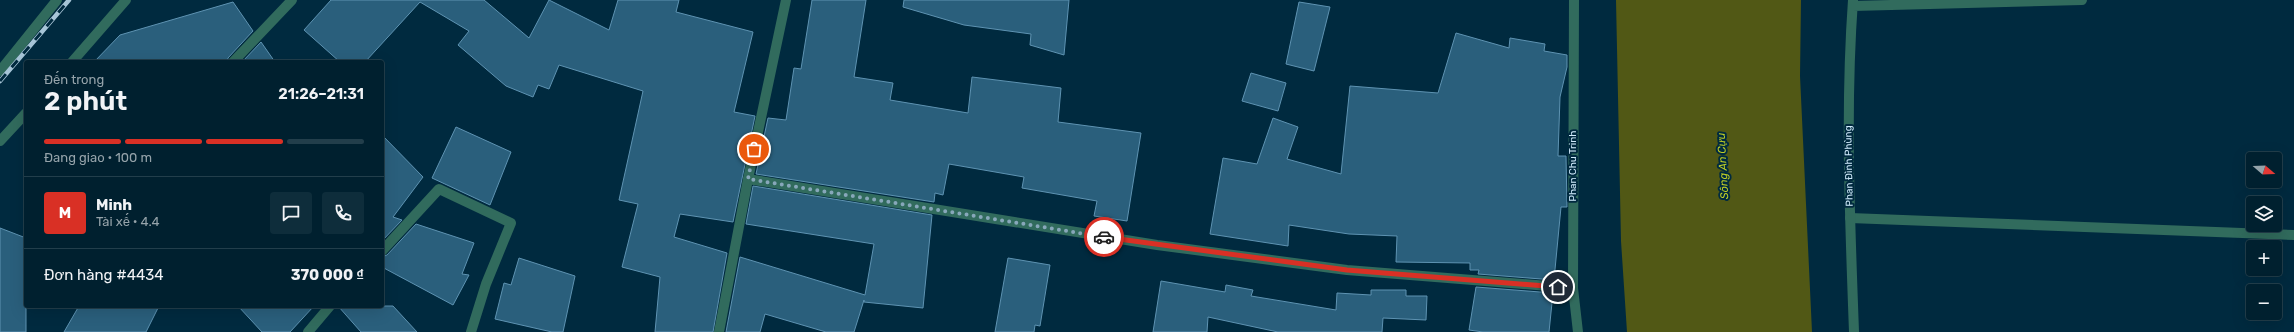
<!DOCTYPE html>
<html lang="vi">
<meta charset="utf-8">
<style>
body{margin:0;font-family:Rubik,sans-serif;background:#0e2d3b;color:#f1f3f6;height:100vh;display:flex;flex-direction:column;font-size:15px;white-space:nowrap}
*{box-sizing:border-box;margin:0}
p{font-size:13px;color:#95a3aa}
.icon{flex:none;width:22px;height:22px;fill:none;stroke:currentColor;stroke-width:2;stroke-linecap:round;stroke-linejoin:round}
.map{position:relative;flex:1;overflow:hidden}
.details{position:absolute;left:24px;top:60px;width:360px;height:248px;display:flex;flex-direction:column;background:#00202f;border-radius:4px;box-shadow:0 4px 16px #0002,0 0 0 1px #223e4b}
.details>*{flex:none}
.needle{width:26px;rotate:109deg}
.controls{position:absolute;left:2246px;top:152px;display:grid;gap:8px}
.controls a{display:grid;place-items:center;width:36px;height:36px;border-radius:4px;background:#00202f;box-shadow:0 4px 16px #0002,0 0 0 1px #223e4b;font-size:20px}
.pin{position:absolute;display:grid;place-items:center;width:34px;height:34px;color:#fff;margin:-17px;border:2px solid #fff;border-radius:50%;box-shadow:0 1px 4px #0007}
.courier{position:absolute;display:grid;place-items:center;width:40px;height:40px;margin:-20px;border:3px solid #d93025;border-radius:50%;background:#fff;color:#222;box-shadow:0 1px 5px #0007}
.headline em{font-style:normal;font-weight:600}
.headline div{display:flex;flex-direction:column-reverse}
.headline{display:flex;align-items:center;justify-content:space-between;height:68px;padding:0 20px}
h1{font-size:26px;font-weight:600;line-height:30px}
.bar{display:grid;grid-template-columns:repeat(4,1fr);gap:6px 4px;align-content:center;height:48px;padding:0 20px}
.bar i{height:5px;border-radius:3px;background:#223e4b}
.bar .selected{background:#d93025}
.bar p{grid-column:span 4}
.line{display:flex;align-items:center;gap:10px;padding:0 20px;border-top:1px solid #223e4b}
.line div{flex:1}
.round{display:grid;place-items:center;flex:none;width:42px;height:42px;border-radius:4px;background:#0e2d3b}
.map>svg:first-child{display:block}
.water{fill:#515815}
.building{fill:#2a5f7c;stroke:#5e93b2}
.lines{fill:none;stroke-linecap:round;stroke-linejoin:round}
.service{stroke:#316b5d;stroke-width:10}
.minor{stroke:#316b5d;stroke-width:10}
.tertiary{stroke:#316b5d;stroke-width:10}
.rail-casing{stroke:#a7c5d7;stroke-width:4.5}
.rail{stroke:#002a3f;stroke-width:3;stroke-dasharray:9;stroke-linecap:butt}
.done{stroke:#87a7ba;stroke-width:4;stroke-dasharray:0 7.2}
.route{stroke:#d93025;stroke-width:5}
.labels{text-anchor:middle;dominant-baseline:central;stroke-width:4;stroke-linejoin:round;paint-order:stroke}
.street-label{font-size:10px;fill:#d0ebfc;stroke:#002a3f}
.water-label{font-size:11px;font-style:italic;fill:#c0cf25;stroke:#002a3f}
</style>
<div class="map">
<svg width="2294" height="332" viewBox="0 0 2294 332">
<rect width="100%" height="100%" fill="#002a3f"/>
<path class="water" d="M 1616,0 L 1801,0 L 1800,76 L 1812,332 L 1627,332 L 1621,241 Z"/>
<path class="building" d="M 331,0 L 484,0 L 529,38 L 549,0 L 609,30 L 618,0 L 679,0 L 676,12 L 753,32 L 734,112 L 755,116 L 733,222 L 680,214 L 674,237 L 727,253 L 713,332 L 655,332 L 660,277 L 622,267 L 638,204 L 619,200 L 643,91 L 559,65 L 549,89 L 538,85 L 533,97 L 506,86 L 458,45 L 469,31 L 420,2 L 365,62 L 340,62 L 304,30 Z
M 812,0 L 866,0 L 854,77 L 893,83 L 890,100 L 968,113 L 972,77 L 1061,88 L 1058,122 L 1141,133 L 1127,221 L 1094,216 L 1097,201 L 1022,188 L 1024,177 L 949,164 L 943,195 L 935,193 L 934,202 L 756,174 L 768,118 L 786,120 L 794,68 L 801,69 Z
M 904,0 L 1069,0 L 1064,55 L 1030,45 L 1031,34 L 964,25 L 903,7 Z
M 233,2 L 253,31 L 228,58 L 227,62 L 94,62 L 120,35 Z
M 1299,2 L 1330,7 L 1314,71 L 1286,64 Z
M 1456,33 L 1509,48 L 1510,38 L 1545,44 L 1544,51 L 1567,55 L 1567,67 L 1560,97 L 1558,156 L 1566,156 L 1567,207 L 1561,207 L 1554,280 L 1478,274 L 1479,270 L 1470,270 L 1470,263 L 1396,262 L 1397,236 L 1349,234 L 1289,225 L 1288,246 L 1210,234 L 1223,158 L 1257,164 L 1273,118 L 1298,127 L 1287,159 L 1341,174 L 1350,86 L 1438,93 Z
M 261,42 L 275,62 L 242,62 Z
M 1251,73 L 1286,83 L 1278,111 L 1242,101 Z
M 456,127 L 511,152 L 490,205 L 432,178 Z
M 382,135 L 423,177 L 393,217 L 402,220 L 382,241 Z
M 753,186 L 932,215 L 923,308 L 864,302 L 864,300 L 854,332 L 826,332 L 765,314 L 760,332 L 726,332 L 740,257 L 865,295 L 874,244 L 746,224 Z
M 416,224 L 474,243 L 462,274 L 469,275 L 453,305 L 382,267 L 382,257 L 387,255 Z
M 0,228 L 26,238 L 26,332 L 0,332 Z
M 519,258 L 575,276 L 563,332 L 552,332 L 495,319 L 504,283 L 511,285 Z
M 1008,258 L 1050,265 L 1040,326 L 1035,325 L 1034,332 L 995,332 Z
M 1161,281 L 1225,292 L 1226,285 L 1253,290 L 1251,296 L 1336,310 L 1337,293 L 1371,295 L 1371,290 L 1406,290 L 1406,296 L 1427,296 L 1426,320 L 1383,318 L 1382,332 L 1278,332 L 1208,317 L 1207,332 L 1153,332 Z
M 1476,287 L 1553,293 L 1549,332 L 1483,332 L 1469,330 Z
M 79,306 L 159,306 L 146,332 L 64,332 Z
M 238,306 L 314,306 L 290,332 L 262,332 Z
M 338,306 L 393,306 L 417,332 L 361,332 Z"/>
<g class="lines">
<path class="service" d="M 233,62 L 292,0
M 748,179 L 1157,245 L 1347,270 L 1573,288
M 1850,218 L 2294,235
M 382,251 L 439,189 L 511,223 L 486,284 L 471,332
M 308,332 L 330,306"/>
<path class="minor" d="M 1853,0 C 1845,111 1850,221 1854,332
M 1853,6 L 2082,0
M 72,62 L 126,0
M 0,71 L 57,0
M 0,141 L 26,113
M 719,332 L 748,179 L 786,0"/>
<path class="tertiary" d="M 1574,0 L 1573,288 L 1578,332"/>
<g class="rail-casing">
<path id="rail" d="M 0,81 L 69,0"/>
</g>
<use href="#rail" class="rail"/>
</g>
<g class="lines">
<path class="done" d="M 754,149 L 748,179 L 1104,237"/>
<path class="route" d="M 1104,237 L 1347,270 L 1558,287"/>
</g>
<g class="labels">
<g class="street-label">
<text transform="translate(1573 166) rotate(-90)">Phan Chu Trinh</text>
<text transform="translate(1849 166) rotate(-91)">Phan Đình Phùng</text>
</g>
<g class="water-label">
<text transform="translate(1723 166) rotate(-93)">Sông An Cựu</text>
</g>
</g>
</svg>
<div class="controls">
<a><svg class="needle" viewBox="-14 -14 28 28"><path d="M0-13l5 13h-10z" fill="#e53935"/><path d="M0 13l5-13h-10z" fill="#95a3aa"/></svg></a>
<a><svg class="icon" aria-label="layers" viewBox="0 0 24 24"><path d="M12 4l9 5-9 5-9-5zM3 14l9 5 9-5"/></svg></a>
<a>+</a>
<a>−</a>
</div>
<div class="pin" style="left:754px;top:149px;background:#ea580c"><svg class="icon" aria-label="bag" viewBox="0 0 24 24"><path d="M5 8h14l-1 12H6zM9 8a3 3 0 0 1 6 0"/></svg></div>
<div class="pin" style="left:1558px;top:287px;background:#1f2937"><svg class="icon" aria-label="home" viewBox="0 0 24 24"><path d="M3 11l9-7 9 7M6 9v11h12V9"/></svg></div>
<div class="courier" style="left:1104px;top:237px"><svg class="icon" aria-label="car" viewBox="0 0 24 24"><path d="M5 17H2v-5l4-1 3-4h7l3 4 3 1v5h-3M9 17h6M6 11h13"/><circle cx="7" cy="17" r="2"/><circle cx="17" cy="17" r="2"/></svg></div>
<section class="details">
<div class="headline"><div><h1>2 phút</h1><p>Đến trong</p></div><em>21:26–21:31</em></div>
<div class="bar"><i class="selected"></i><i class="selected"></i><i class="selected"></i><i></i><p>Đang giao · 100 m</p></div>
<div class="line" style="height:72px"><b class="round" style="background:#d93025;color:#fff">M</b><div><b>Minh</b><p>Tài xế · 4.4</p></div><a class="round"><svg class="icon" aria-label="chat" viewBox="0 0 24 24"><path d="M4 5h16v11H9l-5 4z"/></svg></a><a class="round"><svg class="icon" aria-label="phone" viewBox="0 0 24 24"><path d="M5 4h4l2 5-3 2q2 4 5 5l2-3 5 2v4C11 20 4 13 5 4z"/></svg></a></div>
<div class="line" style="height:52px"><div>Đơn hàng #4434</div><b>370 000 ₫</b></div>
</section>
</div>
